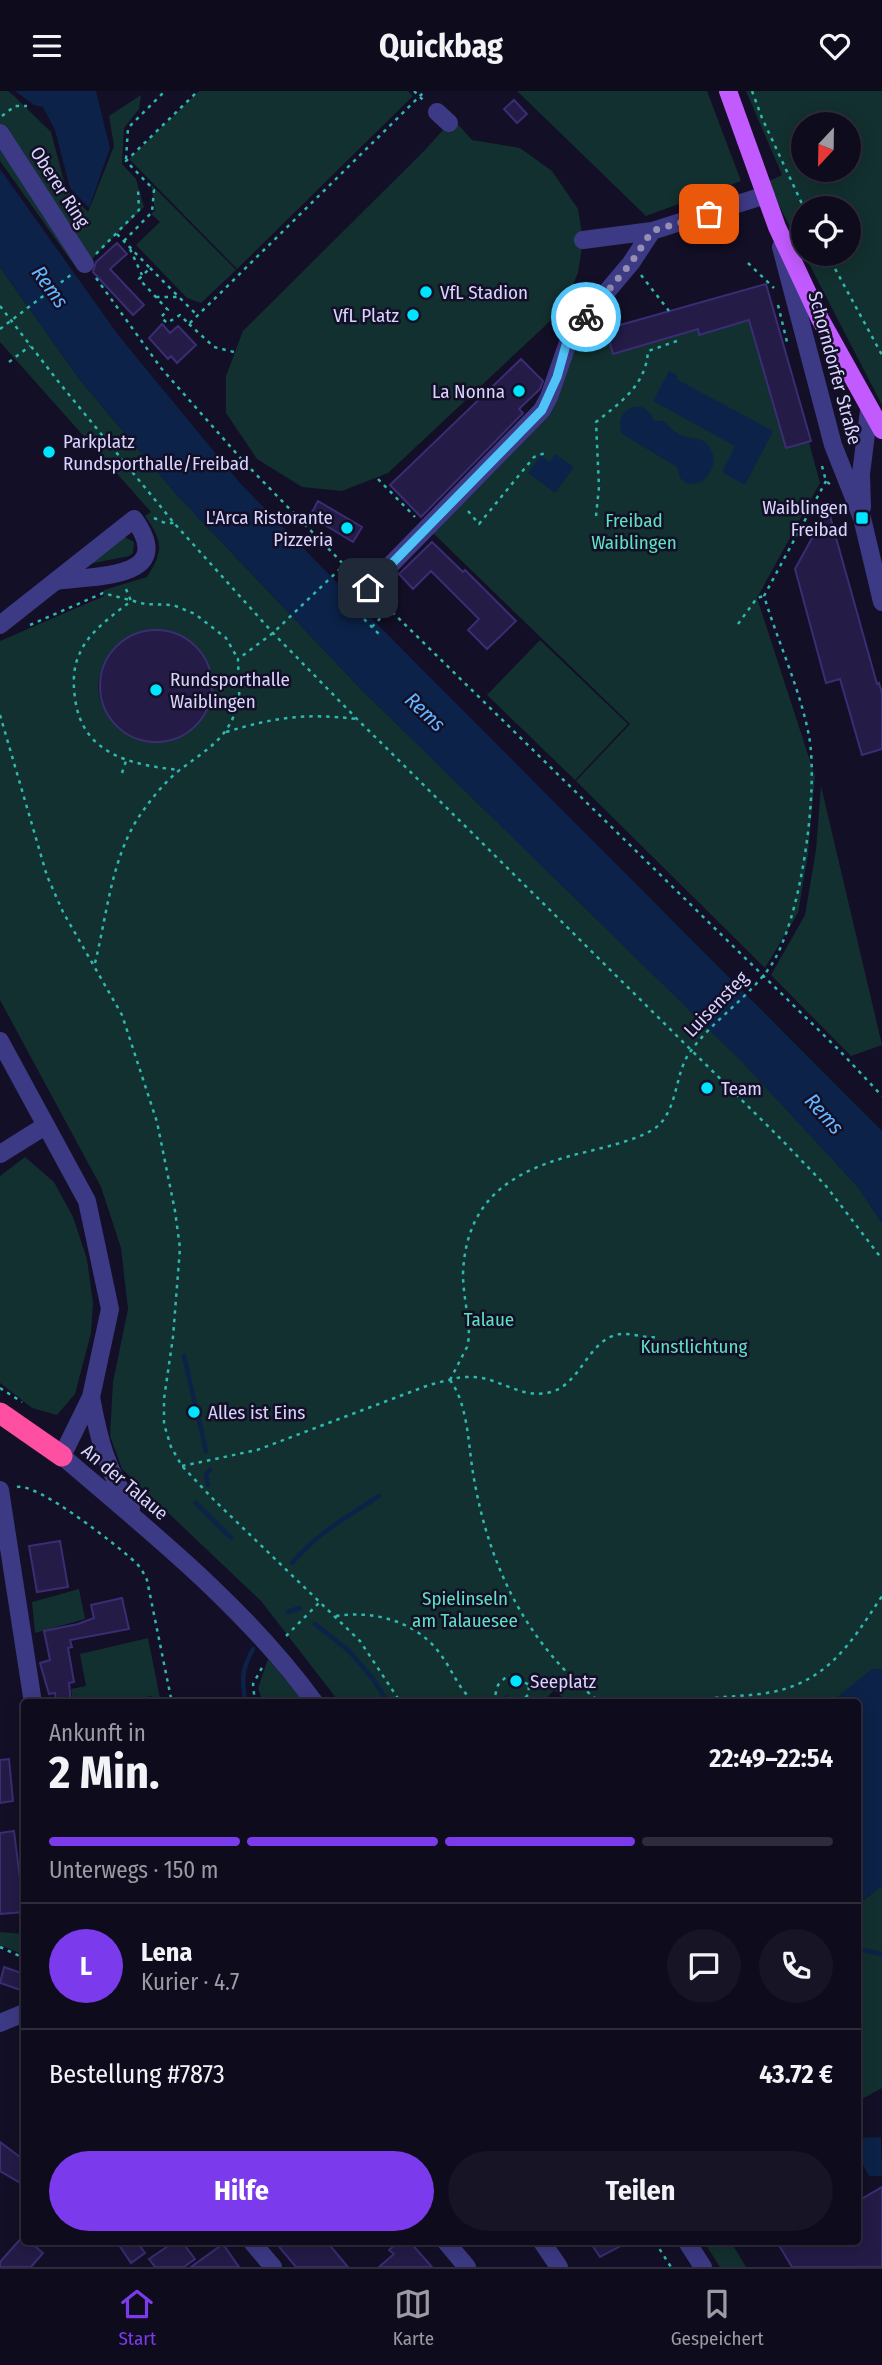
<!DOCTYPE html>
<html lang="de">
<meta charset="utf-8">
<style>
body{margin:0;font-family:"Fira Sans Condensed",sans-serif;background:#171425;color:#f1f3f6;height:100vh;display:flex;flex-direction:column;font-size:26px;white-space:nowrap}
*{box-sizing:border-box;margin:0}
p{font-size:23px;color:#9b9ba3}
.icon{flex:none;width:38px;height:38px;fill:none;stroke:currentColor;stroke-width:2;stroke-linecap:round;stroke-linejoin:round}
.map{position:relative;flex:1;overflow:hidden}
.side{position:absolute;left:21px;top:1608px;width:840px;height:546px;display:flex;flex-direction:column;background:#0e0b1c;border-radius:7px;box-shadow:0 4px 18px #0003,0 0 0 2px #2e2b3b}
.side>*{flex:none}
.needle{width:46px;rotate:202deg}
.tools{position:absolute;left:791px;top:21px;display:grid;gap:14px}
.tools a{display:grid;place-items:center;width:70px;height:70px;border-radius:50%;background:#0e0b1c;box-shadow:0 4px 18px #0003,0 0 0 2px #2e2b3b;font-size:35px}
.pin{position:absolute;display:grid;place-items:center;width:60px;height:60px;color:#fff;margin:-30px;border-radius:14px;box-shadow:0 4px 10px #0006}
.courier{position:absolute;display:grid;place-items:center;width:70px;height:70px;margin:-35px;border:5px solid #4fc3f7;border-radius:50%;background:#fff;color:#222;box-shadow:0 2px 9px #0007}
.headline em{font-style:normal;font-weight:700}
.headline div{display:flex;flex-direction:column-reverse}
.headline{display:flex;align-items:center;justify-content:space-between;height:119px;padding:0 28px}
h1{font-size:46px;font-weight:700;line-height:52px}
.bar{display:grid;grid-template-columns:repeat(4,1fr);gap:10px 7px;align-content:center;height:84px;padding:0 28px}
.bar i{height:9px;border-radius:5px;background:#2e2b3b}
.bar .on{background:#7c3aed}
.bar p{grid-column:span 4}
.line{display:flex;align-items:center;gap:18px;padding:0 28px;border-top:2px solid #2e2b3b}
.line div{flex:1}
.round{display:grid;place-items:center;flex:none;width:74px;height:74px;border-radius:37px;background:#171425}
.button{display:flex;gap:14px;margin-top:auto;padding:14px 28px}
.button a{flex:1;height:80px;border-radius:42px;background:#7c3aed;color:#fff;font-size:28px;font-weight:700;line-height:80px;text-align:center}
.button a+a{background:#171425;color:#f1f3f6}
header{display:flex;justify-content:space-between;align-items:center;height:91px;padding:0 28px;background:#0e0b1c;font-size:32px;font-weight:700}
.dock{display:flex;justify-content:space-around;align-items:center;height:98px;border-top:2px solid #2e2b3b;background:#0e0b1c;font-size:19px;color:#9b9ba3}
.dock a{display:grid;justify-items:center;gap:4px}
.dock .on{color:#7c3aed}
.map>svg:first-child{display:block}
.green{fill:#12302f;fill-rule:evenodd}
.water{fill:#0c2248}
.lines{fill:none;stroke-linecap:round;stroke-linejoin:round}
.stream{stroke:#0c2248;stroke-width:4.5}
.building{fill:#241b47;stroke:#3b2d73;stroke-width:2}
.path{stroke:#2fb8b0;stroke-width:2.5;stroke-dasharray:3.5 5;stroke-linecap:butt}
.minor{stroke:#3d3a85;stroke-width:18}
.major{stroke:#c25bff;stroke-width:18}
.highway{stroke:#ff4fa3;stroke-width:21}
.done{stroke:#948fb3;stroke-width:7;stroke-dasharray:0 12.6}
.route{stroke:#4fc3f7;stroke-width:9}
.poi-dot{fill:#00e5ff;stroke:#130f26;stroke-width:2.5}
.labels{text-anchor:middle;dominant-baseline:central;stroke-width:5;stroke-linejoin:round;paint-order:stroke}
.street-label{font-size:19px;fill:#d9d4ff;stroke:#130f26}
.poi-label{font-size:19px;fill:#d9d4ff;stroke:#130f26;text-anchor:start}
.park-label{font-size:19px;fill:#5fe0c0;stroke:#130f26}
.water-label{font-size:21px;font-style:italic;fill:#62b6ff;stroke:#130f26}
</style>
<header><svg class="icon" aria-label="menu" viewBox="0 0 24 24"><path d="M4 6h16M4 12h16M4 18h16"/></svg>Quickbag<svg class="icon" aria-label="heart" viewBox="0 0 24 24"><path d="M12 20l-8-8c-3-5 5-10 8-4 3-6 11-1 8 4z"/></svg></header>
<div class="map">
<svg width="882" height="2176" viewBox="0 0 882 2176">
<rect width="100%" height="100%" fill="#130f26"/>
<path class="green" d="M 0,0 L 8,0 L 14,5 L 51,41 L 66,98 L 88,121 L 114,55 L 109,25 L 141,4 L 139,18 L 124,37 L 122,73 L 136,88 L 144,116 L 79,181 L 0,70 Z
M 199,0 L 408,0 L 413,5 L 237,178 L 129,68 Z
M 517,0 L 707,0 L 741,90 L 646,125 Z
M 746,0 L 882,0 L 882,314 L 804,163 L 849,163 L 849,117 L 803,117 L 803,161 L 767,91 L 782,84 ZM 803,33 L 849,33 L 849,79 L 803,79 Z
M 453,28 L 472,49 L 520,57 L 552,80 L 578,118 L 583,149 L 578,182 L 562,219 L 388,382 L 342,400 L 302,396 L 257,368 L 226,322 L 226,285 L 243,240 L 424,60 Z
M 151,93 L 236,179 L 201,212 L 187,207 L 136,154 L 160,131 L 151,123 L 155,119 Z
M 0,176 L 80,289 L 177,404 L 362,599 L 740,968 L 858,1096 L 882,1132 L 882,1579 L 873,1578 L 835,1609 L 830,1612 L 569,1612 L 554,1599 L 542,1612 L 340,1612 L 261,1510 L 122,1378 L 110,1345 L 113,1291 L 128,1218 L 121,1157 L 101,1096 L 0,909 L 0,550 L 104,505 L 104,499 L 147,486 C 164,459 163,451 145,425 L 151,421 L 0,251 ZM 159,539 C 241,556 219,661 145,649 C 131,647 117,638 109,627 C 80,584 115,544 159,539 Z
M 766,193 L 820,392 L 757,507 L 815,685 L 808,763 L 798,822 L 765,877 L 576,690 L 630,633 L 433,442 L 519,354 L 572,249 Z
M 123,445 L 134,451 L 133,462 L 129,465 L 89,473 Z
M 540,549 L 628,633 L 575,689 L 487,604 Z
M 821,695 L 882,954 L 851,965 L 771,884 L 805,824 L 816,759 Z
M 25,1066 L 54,1091 L 73,1126 L 87,1168 L 93,1212 L 91,1242 L 75,1303 L 57,1324 L 32,1317 L 0,1292 L 0,1085 Z
M 79,1498 L 85,1528 L 35,1542 L 32,1511 Z
M 148,1547 L 161,1612 L 154,1612 L 152,1605 L 119,1612 L 73,1612 L 71,1598 L 86,1595 L 80,1563 Z
M 268,1568 L 305,1612 L 263,1612 L 258,1597 Z
M 882,1795 L 882,1997 L 858,2010 L 858,1813 Z
M 0,1841 L 24,1843 L 24,1864 L 0,1854 Z
M 704,2151 L 731,2151 L 746,2176 L 720,2176 Z"/>
<path class="water" d="M 15,0 L 96,0 L 110,57 L 89,117 L 70,97 L 55,39 L 43,16 L 34,14 Z
M 0,78 L 119,245 L 240,392 L 388,544 L 882,1040 L 882,1132 L 858,1096 L 740,969 L 362,599 L 177,404 L 80,289 L 0,176 Z
M 669,280 L 678,285 L 676,288 L 773,340 L 745,394 L 722,381 L 735,355 L 653,310 Z
M 642,316 L 651,323 L 654,330 C 667,328 668,336 677,342 C 687,349 700,344 708,354 C 721,370 709,395 688,393 L 680,387 L 677,376 L 622,343 C 616,328 625,314 642,316 Z
M 555,363 L 574,376 L 555,402 L 528,382 L 541,364 L 550,371 Z
M 873,1577 L 882,1579 L 882,1795 L 858,1813 L 858,1612 L 830,1612 Z
M 881,2046 L 882,2085 L 869,2085 L 858,2065 L 858,2047 Z"/>
<g class="lines">
<path class="stream" d="M 184,1265 L 206,1360
M 208,1394 L 206,1383 L 210,1379
M 196,1412 L 231,1447
M 292,1472 C 316,1443 348,1425 379,1405
M 288,1521 L 300,1517
M 315,1533 L 348,1559 L 374,1589 L 388,1612
M 503,1609 L 507,1606
M 246,1612 C 241,1589 242,1578 253,1558
M 858,1858 L 882,1863"/>
</g>
<path class="building" d="M 514,9 L 527,23 L 517,32 L 504,18 Z
M 117,152 L 127,163 L 110,178 L 144,214 L 133,224 L 93,181 L 96,171 Z
M 766,193 L 811,350 L 786,357 L 749,229 L 699,244 L 698,238 L 613,263 L 606,238 Z
M 162,233 L 170,242 L 178,235 L 196,254 L 177,272 L 171,265 L 168,268 L 149,247 Z
M 521,268 L 543,290 L 540,298 L 519,318 L 523,322 L 421,426 L 390,394 Z
M 318,410 L 362,436 L 353,451 L 310,425 Z
M 828,418 L 877,593 L 879,592 L 882,602 L 882,658 L 862,664 L 840,588 L 826,592 L 795,478 Z
M 432,451 L 463,481 L 465,479 L 516,530 L 487,558 L 468,539 L 479,528 L 431,480 L 413,498 L 399,483 Z
M100 595a56 56 0 1 1 112 0a56 56 0 1 1-112 0Z
M 60,1450 L 68,1496 L 37,1501 L 29,1455 Z
M 122,1507 L 129,1538 L 70,1549 L 72,1556 L 68,1557 L 74,1591 L 69,1592 L 71,1612 L 56,1612 L 55,1602 L 49,1603 L 40,1572 L 50,1569 L 44,1540 L 78,1533 L 94,1527 L 91,1514 Z
M 9,1668 L 13,1710 L 0,1712 L 0,1669 Z
M 14,1740 L 24,1821 L 0,1823 L 0,1742 Z
M 4,1876 L 24,1883 L 24,1900 L 0,1892 Z
M 0,2051 L 24,2069 L 24,2094 L 0,2080 Z
M 882,2096 L 882,2176 L 792,2176 L 777,2151 L 858,2151 L 858,2110 Z
M 23,2145 L 24,2151 L 30,2151 L 43,2162 L 31,2176 L 0,2176 L 0,2171 Z
M 117,2151 L 137,2151 L 145,2162 L 131,2172 Z
M 174,2151 L 182,2151 L 195,2168 L 184,2176 L 155,2176 L 149,2168 Z
M 275,2151 L 327,2151 L 348,2176 L 296,2176 Z
M 398,2151 L 410,2151 L 432,2176 L 379,2176 L 394,2163 L 389,2159 Z
M 590,2151 L 628,2151 L 600,2166 Z
M 223,2153 L 239,2176 L 191,2176 Z"/>
<g class="lines">
<path class="path" d="M 414,0 L 424,10
M 752,0 L 762,27 L 804,117
M 2,25 L 15,15 L 27,15
M 126,68 L 128,37 L 165,0
M 117,143 L 150,177 L 139,188 L 168,219 L 161,226 L 167,232 L 180,224 L 189,233 L 425,0
M 124,150 L 152,121 L 154,99 L 126,70 L 198,0
M 130,158 L 142,184
M 96,163 L 139,119 L 138,98
M 827,163 L 882,264
M 748,172 L 774,197
M 150,177 L 197,224
M 641,184 L 669,220
M 96,187 L 161,277 L 244,371 L 355,485
M 156,206 L 178,206
M 778,214 L 787,251
M 0,215 L 57,289 L 174,432 L 273,542 L 357,628 L 777,1044 L 826,1095 L 882,1168
M 189,233 L 214,256 L 234,261
M 0,238 L 72,183
M 9,271 L 30,255
M 822,375 L 826,390 L 831,394
M 378,388 L 415,426
M 468,420 L 479,433 L 534,366 L 545,362
M 596,425 L 599,396 L 596,331 C 621,311 646,294 648,260 L 677,250 L 676,248
M 154,427 L 165,432 L 174,432
M 126,498 L 131,510 C 112,525 88,541 79,564 C 73,577 73,593 75,607 C 82,664 132,674 180,679
M 380,509 L 839,959 L 882,1005
M 352,516 L 379,543
M 359,523 L 369,513
M 738,533 L 757,507 L 764,505
M 30,534 L 103,502 L 145,513 L 173,514 L 195,523 L 226,547 L 238,568
M 372,536 L 389,518
M 0,624 L 47,785 L 63,821 L 122,924 L 157,1031 L 175,1120 L 180,1157 L 173,1246 L 164,1308 L 164,1333 L 171,1356 L 182,1375 L 214,1409 L 360,1550 L 401,1612
M 226,641 C 276,626 305,622 357,628
M 122,682 L 126,670
M 95,872 C 107,824 111,770 138,727 C 149,711 161,695 176,682 C 203,660 230,649 238,611 C 241,598 238,582 238,568 L 273,542 L 344,474
M 450,1289 L 467,1256 L 469,1246 C 469,1225 463,1204 463,1183 C 466,1102 520,1076 590,1060 C 609,1055 645,1047 659,1034 C 678,1015 675,982 690,961 C 712,930 747,908 770,876 C 801,831 819,699 809,645 C 800,598 778,551 764,505 L 826,390
M 450,1289 C 469,1315 468,1356 474,1388 C 490,1478 528,1555 601,1612
M 0,1297 L 22,1311
M 182,1375 L 257,1359 L 429,1294 C 442,1291 458,1285 472,1286 C 499,1286 521,1309 551,1301 C 580,1293 587,1253 615,1244 C 629,1240 644,1248 658,1246
M 17,1396 C 37,1391 118,1455 135,1471 C 141,1476 144,1483 147,1489 L 172,1612
M 336,1525 C 375,1519 418,1531 441,1564 C 453,1580 459,1600 476,1612
M 286,1545 L 320,1511
M 494,1609 L 501,1612
M 255,1612 L 253,1593 L 264,1573
M 493,1612 L 498,1594 L 507,1585 L 516,1586 L 529,1594 L 557,1596 L 568,1585
M 519,1612 L 528,1604 L 529,1595
M 690,1612 C 713,1605 736,1606 760,1603 C 825,1595 849,1555 882,1505
M 0,1856 L 24,1867
M 655,2151 L 671,2176"/>
<path class="minor" d="M 437,21 L 449,32
M 0,42 L 85,173
M 583,149 L 652,140
M 781,156 L 833,354 L 862,427 L 882,511
M 862,416 L 861,383 L 869,319
M 368,497 L 542,319 L 549,306 L 571,243 L 631,172 L 652,140 L 766,104
M 0,534 L 134,428 C 178,489 95,484 57,490
M 0,950 L 87,1110 L 110,1218 L 91,1306 L 62,1365 C 152,1442 245,1516 315,1612
M 0,1063 L 45,1035
M 91,1306 C 99,1350 107,1379 131,1417
M 0,1399 L 33,1612
M 0,1932 L 24,1922
M 252,2151 L 273,2176
M 446,2151 L 467,2176
M 542,2151 L 559,2176
M 687,2151 L 703,2176"/>
<path class="major" d="M 728,0 L 777,136 L 819,226 L 882,339"/>
<path class="highway" d="M 0,1322 L 62,1365"/>
</g>
<g class="lines">
<path class="done" d="M 586,226 L 631,172 L 652,140 L 709,123"/>
<path class="route" d="M 368,497 L 542,319 L 557,286 L 566,254 L 586,226"/>
</g>
<g class="poi-dot">
<circle cx="426" cy="201" r="7"/>
<circle cx="413" cy="224" r="7"/>
<circle cx="519" cy="300" r="7"/>
<circle cx="49" cy="361" r="7"/>
<rect x="855" y="420" width="14" height="14" rx="3.5"/>
<circle cx="347" cy="437" r="7"/>
<circle cx="156" cy="599" r="7"/>
<circle cx="707" cy="997" r="7"/>
<circle cx="194" cy="1321" r="7"/>
<circle cx="516" cy="1590" r="7"/>
</g>
<g class="labels">
<g class="street-label">
<text transform="translate(60 96) rotate(57)">Oberer Ring</text>
<text transform="translate(835 277) rotate(75)">Schorndorfer Straße</text>
<text transform="translate(716 913) rotate(-46)">Luisensteg</text>
<text transform="translate(125 1391) rotate(40)">An der Talaue</text>
</g>
<g class="poi-label">
<text x="440" y="201">VfL Stadion</text>
<text x="399" y="224" text-anchor="end">VfL Platz</text>
<text x="505" y="300" text-anchor="end">La Nonna</text>
<text x="63" y="350">Parkplatz<tspan x="63" dy="22">Rundsporthalle/Freibad</tspan></text>
<text x="848" y="416" text-anchor="end">Waiblingen<tspan x="848" dy="22">Freibad</tspan></text>
<text x="333" y="426" text-anchor="end">L'Arca Ristorante<tspan x="333" dy="22">Pizzeria</tspan></text>
<text x="170" y="588">Rundsporthalle<tspan x="170" dy="22">Waiblingen</tspan></text>
<text x="721" y="997">Team</text>
<text x="208" y="1321">Alles ist Eins</text>
<text x="530" y="1590">Seeplatz</text>
</g>
<g class="park-label">
<text x="634" y="429">Freibad<tspan x="634" dy="22">Waiblingen</tspan></text>
<text x="489" y="1228">Talaue</text>
<text x="694" y="1255">Kunstlichtung</text>
<text x="465" y="1507">Spielinseln<tspan x="465" dy="22">am Talauesee</tspan></text>
</g>
<g class="water-label">
<text transform="translate(50 196) rotate(54)">Rems</text>
<text transform="translate(425 621) rotate(43)">Rems</text>
<text transform="translate(824 1023) rotate(48)">Rems</text>
</g>
</g>
</svg>
<div class="tools">
<a><svg class="needle" viewBox="-14 -14 28 28"><path d="M0-13l5 13h-10z" fill="#e53935"/><path d="M0 13l5-13h-10z" fill="#9b9ba3"/></svg></a>
<a><svg class="icon" aria-label="locate" viewBox="0 0 24 24"><circle cx="12" cy="12" r="6"/><path d="M12 2v4M12 18v4M2 12h4M18 12h4"/></svg></a>
</div>
<div class="pin" style="left:709px;top:123px;background:#ea580c"><svg class="icon" aria-label="bag" viewBox="0 0 24 24"><path d="M5 8h14l-1 12H6zM9 8a3 3 0 0 1 6 0"/></svg></div>
<div class="pin" style="left:368px;top:497px;background:#1f2937"><svg class="icon" aria-label="home" viewBox="0 0 24 24"><path d="M3 11l9-7 9 7M6 9v11h12V9"/></svg></div>
<div class="courier" style="left:586px;top:226px"><svg class="icon" aria-label="bike" viewBox="0 0 24 24"><circle cx="6" cy="16" r="4"/><circle cx="18" cy="16" r="4"/><path d="M6 16l4-8h5l3 8M10 8l3 8H6M13 5h3"/></svg></div>
<section class="side">
<div class="headline"><div><h1>2 Min.</h1><p>Ankunft in</p></div><em>22:49–22:54</em></div>
<div class="bar"><i class="on"></i><i class="on"></i><i class="on"></i><i></i><p>Unterwegs · 150 m</p></div>
<div class="line" style="height:126px"><b class="round" style="background:#7c3aed;color:#fff">L</b><div><b>Lena</b><p>Kurier · 4.7</p></div><a class="round"><svg class="icon" aria-label="chat" viewBox="0 0 24 24"><path d="M4 5h16v11H9l-5 4z"/></svg></a><a class="round"><svg class="icon" aria-label="phone" viewBox="0 0 24 24"><path d="M5 4h4l2 5-3 2q2 4 5 5l2-3 5 2v4C11 20 4 13 5 4z"/></svg></a></div>
<div class="line" style="height:91px"><div>Bestellung #7873</div><b>43.72 €</b></div>
<div class="button"><a>Hilfe</a><a>Teilen</a></div>
</section>
</div>
<nav class="dock">
<a class="on"><svg class="icon" aria-label="home" viewBox="0 0 24 24"><path d="M3 11l9-7 9 7M6 9v11h12V9"/></svg>Start</a>
<a><svg class="icon" aria-label="map" viewBox="0 0 24 24"><path d="M3 6l6-2 6 2 6-2v14l-6 2-6-2-6 2zM9 4v14M15 6v14"/></svg>Karte</a>
<a><svg class="icon" aria-label="saved" viewBox="0 0 24 24"><path d="M7 4h10v16l-5-4-5 4z"/></svg>Gespeichert</a>
</nav>
